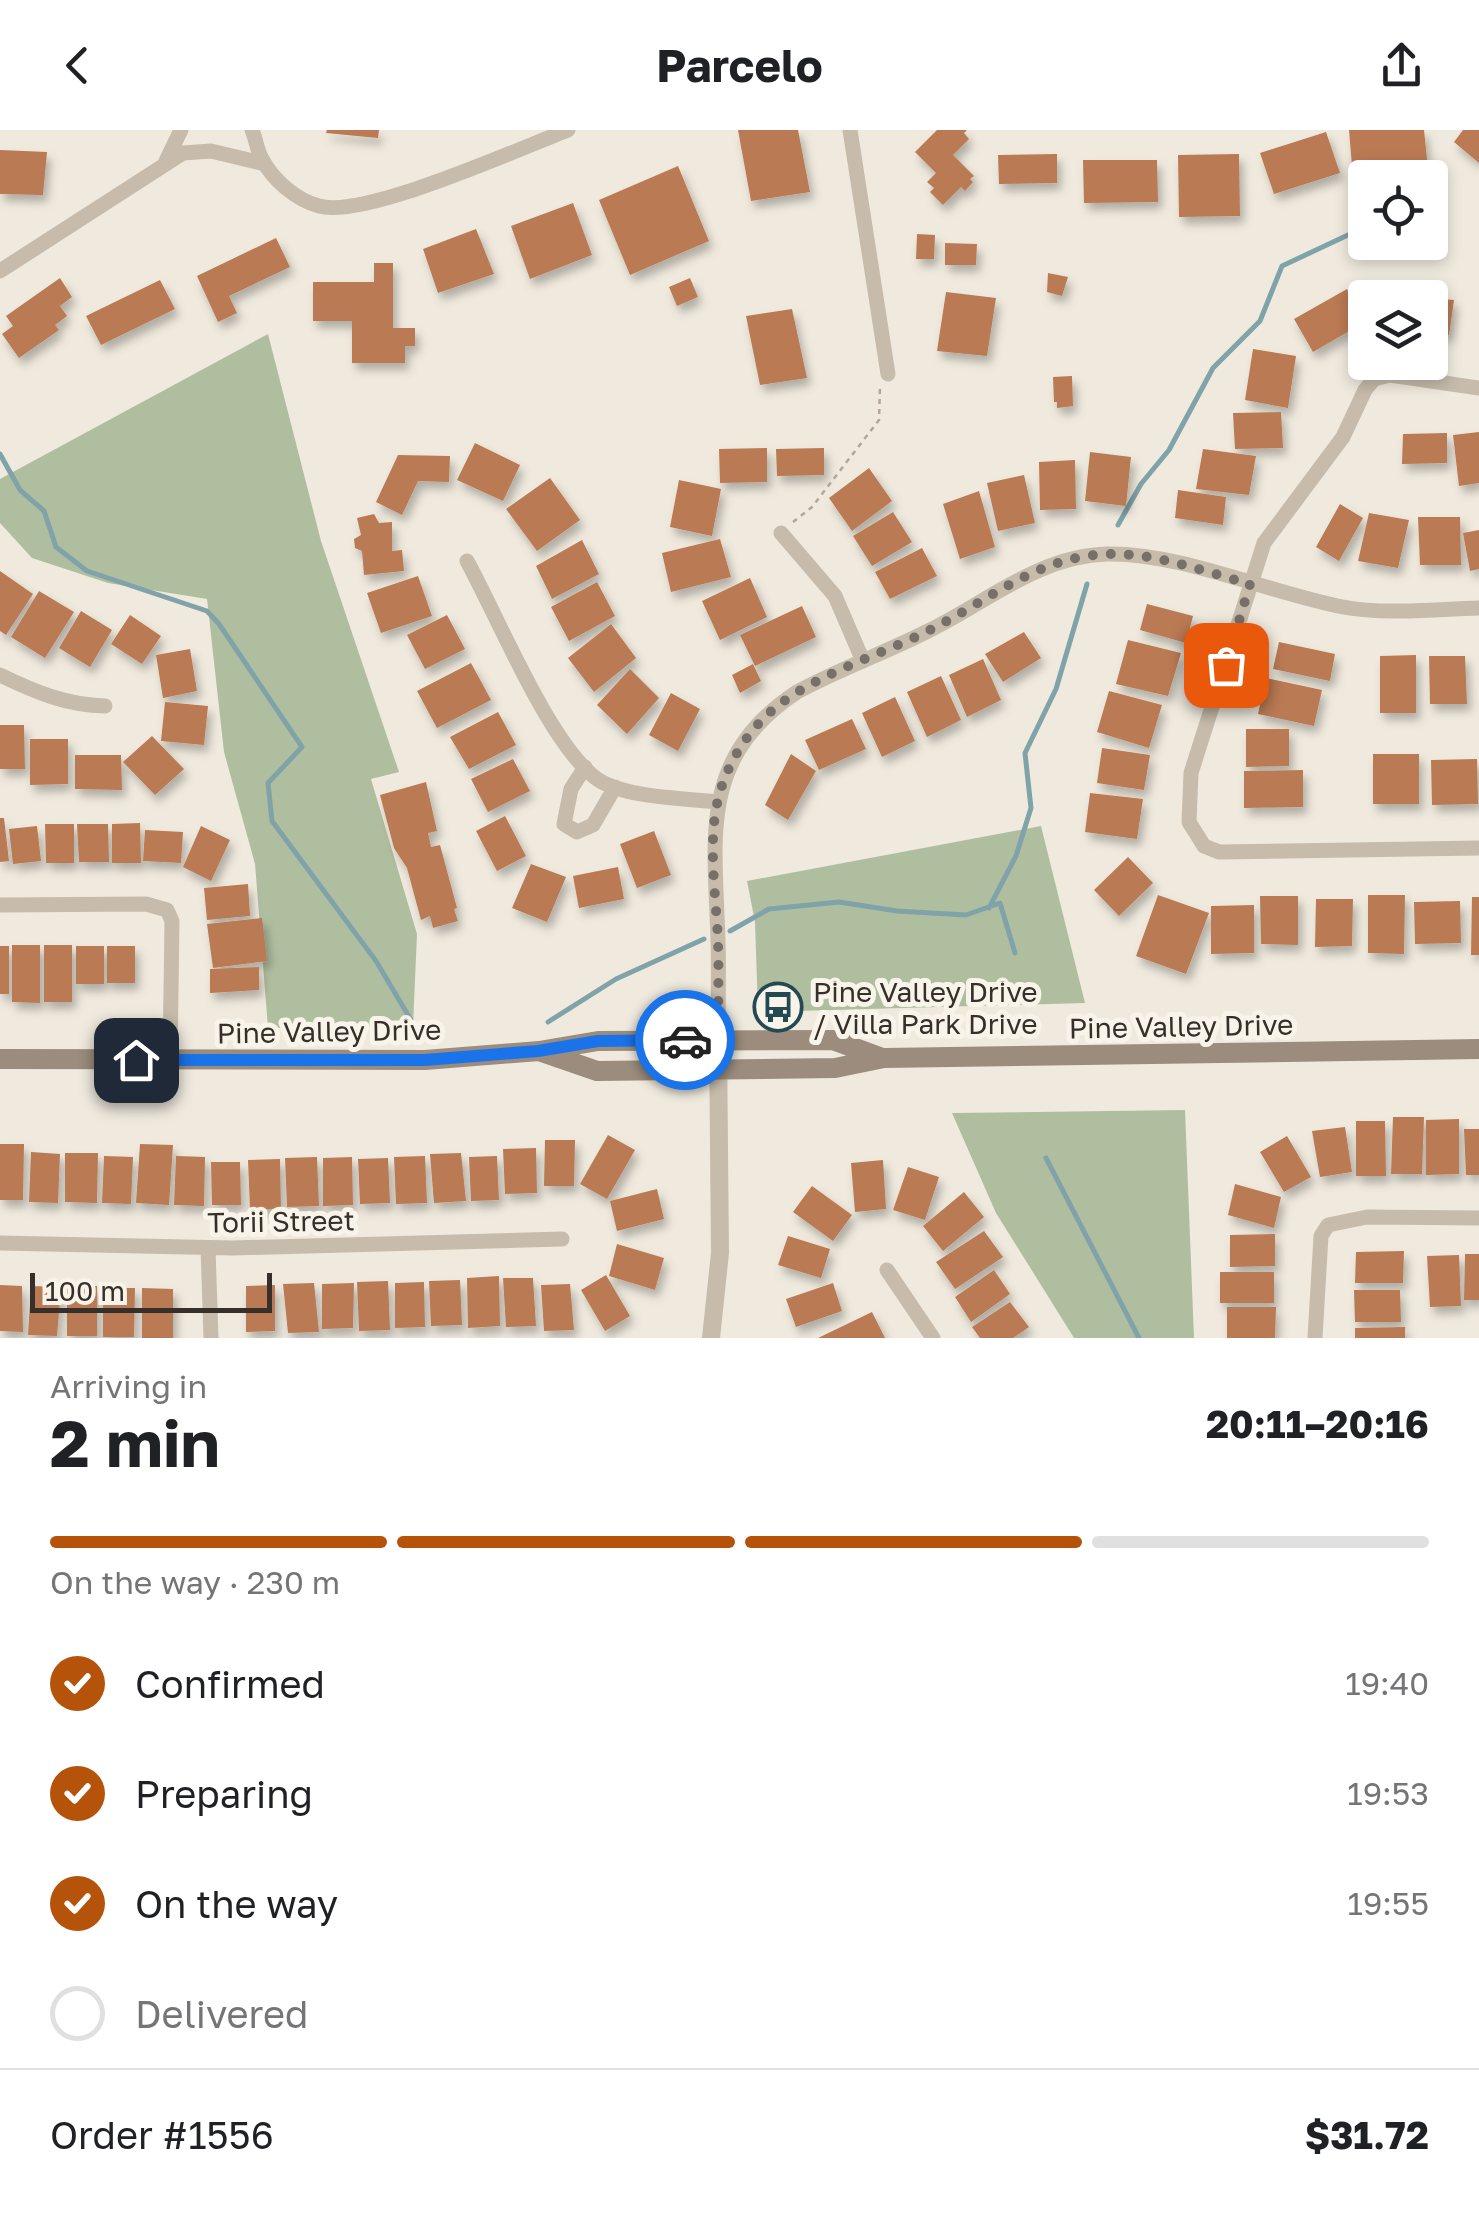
<!DOCTYPE html>
<meta charset="utf-8">
<style>
body{margin:0;font-family:"Golos Text",sans-serif;background:#f6f6f6;color:#202124;height:100vh;display:flex;flex-direction:column;font-size:38px;white-space:nowrap}
*{box-sizing:border-box;margin:0}
p{font-size:32px;color:#757577}
.icon{flex:none;width:55px;height:55px;fill:none;stroke:currentColor;stroke-width:2;stroke-linecap:round;stroke-linejoin:round}
.map{position:relative;height:1208px;overflow:hidden}
.drawer{display:flex;flex-direction:column;background:#fff;flex:1}
.drawer>*{flex:none}
.tools{position:absolute;left:1348px;top:30px;display:grid;gap:20px}
.tools a{display:grid;place-items:center;width:100px;height:100px;border-radius:10px;background:#fff;box-shadow:0 5px 15px #0003;font-size:50px}
.scale{position:absolute;left:30px;bottom:25px;width:242px;box-sizing:border-box;padding-left:10px;border:5px solid #362f2a;border-top:0;font-size:28px;line-height:35px;white-space:nowrap;color:#362f2a;-webkit-text-stroke:8px #f8f4ea;paint-order:stroke}
.pin{position:absolute;display:grid;place-items:center;width:85px;height:85px;color:#fff;margin:-42px;border-radius:20px;box-shadow:0 5px 15px #0006}
.courier{position:absolute;display:grid;place-items:center;width:100px;height:100px;margin:-50px;border:8px solid #1a73e8;border-radius:50%;background:#fff;color:#222;box-shadow:0 2px 12px #0007}
.overview em{font-style:normal;font-weight:700}
.overview div{display:flex;flex-direction:column-reverse}
.overview{display:flex;align-items:center;justify-content:space-between;height:170px;padding:0 50px}
h1{font-size:65px;font-weight:700;line-height:75px}
.bar{display:grid;grid-template-columns:repeat(4,1fr);gap:15px 10px;align-content:center;height:120px;padding:0 50px}
.bar i{height:12px;border-radius:8px;background:#e0e0e0}
.bar .active{background:#b45309}
.bar p{grid-column:span 4}
.line{display:flex;align-items:center;gap:25px;padding:0 50px;border-top:2px solid #e0e0e0}
.line div{flex:1}
ol{padding:0 50px;list-style:none}
li{display:flex;align-items:center;gap:30px;height:110px}
li p{margin-inline-start:auto}
li .icon{padding:10px;border-radius:50%;background:#b45309;color:#fff;stroke-width:4}
li:last-child{color:#757577}
li i{width:55px;height:55px;border:5px solid #e0e0e0;border-radius:50%}
header{display:flex;justify-content:space-between;align-items:center;height:130px;padding:0 50px;background:#fff;font-size:45px;font-weight:700}
.map>svg:first-child{display:block}
.green{fill:#b0bea0}
.lines{fill:none;stroke-linecap:round;stroke-linejoin:round}
.stream{stroke:#80a3aa;stroke-width:5}
.building{fill:#ba7a53;filter:url(#shadow)}
.path{stroke:#b3a696;stroke-width:2.5;stroke-dasharray:5 5;stroke-linecap:butt}
.minor{stroke:#c7bcab;stroke-width:15}
.tertiary{stroke:#c7bcab;stroke-width:18}
.secondary{stroke:#9b8c7d;stroke-width:20}
.done{stroke:#777069;stroke-width:10;stroke-dasharray:0 18}
.route{stroke:#1a73e8;stroke-width:12}
.labels{text-anchor:middle;dominant-baseline:central;stroke-width:10;stroke-linejoin:round;paint-order:stroke}
.poi-label{font-size:28px;fill:#362f2a;stroke:#f8f4ea;text-anchor:start}
.street-label{font-size:28px;fill:#362f2a;stroke:#f8f4ea}
</style>
<header><svg class="icon" aria-label="back" viewBox="0 0 24 24"><path d="M15 5l-7 7 7 7"/></svg>Parcelo<svg class="icon" aria-label="share" viewBox="0 0 24 24"><path d="M12 15V3M7 8l5-5 5 5M5 13v7h14v-7"/></svg></header>
<div class="map">
<svg width="1479" height="1208" viewBox="0 0 1479 1208">
<defs>
<filter id="shadow"><feDropShadow dx="4" dy="7" stdDeviation="5" flood-color="#0004"/></filter>
</defs>
<rect width="100%" height="100%" fill="#f0eade"/>
<path class="green" d="M 268,204 L 321,411 L 399,642 L 371,649 L 417,804 L 413,896 L 268,898 L 255,734 L 224,622 L 207,469 L 108,453 L 32,428 L 0,393 L 0,349 Z
M 1041,696 L 1085,873 L 758,882 L 755,792 L 747,751 Z
M 1185,980 L 1194,1208 L 1074,1208 L 996,1083 L 952,983 Z"/>
<g class="lines">
<path class="stream" d="M 0,324 L 20,360 L 44,381 L 56,417 L 87,441 L 207,481 L 219,494 L 302,617 L 268,653 L 272,691 L 376,831 L 411,890
M 1118,395 L 1141,354 L 1169,320 L 1213,238 L 1260,191 L 1282,136 L 1365,97
M 989,778 L 1016,726 L 1031,678 L 1025,623 L 1056,559 L 1087,454
M 730,801 L 769,779 L 839,772 L 897,781 L 966,785 L 1000,773 L 1015,823
M 548,892 L 616,849 L 704,809
M 1046,1028 L 1139,1208"/>
</g>
<path class="building" d="M 327,0 L 379,0 L 378,8 L 326,3 Z
M 738,0 L 798,0 L 810,62 L 751,71 Z
M 937,0 L 967,0 L 964,3 L 969,9 L 953,25 L 974,46 L 970,49 L 973,52 L 965,61 L 961,57 L 943,75 L 930,62 L 934,58 L 927,52 L 936,43 L 915,22 Z
M 1349,0 L 1424,0 L 1428,39 L 1353,48 Z
M 1463,0 L 1479,0 L 1479,33 L 1454,12 Z
M 1326,2 L 1340,43 L 1274,64 L 1260,23 Z
M 0,20 L 47,22 L 43,65 L 0,64 Z
M 1057,24 L 1057,53 L 999,54 L 998,25 Z
M 1239,24 L 1240,86 L 1179,87 L 1178,25 Z
M 1083,30 L 1157,30 L 1158,72 L 1084,73 Z
M 678,36 L 709,111 L 630,145 L 599,70 Z
M 573,73 L 592,125 L 530,149 L 511,96 Z
M 476,99 L 494,144 L 438,163 L 423,119 Z
M 917,104 L 935,105 L 934,129 L 916,129 Z
M 276,108 L 290,137 L 229,166 L 237,183 L 218,192 L 197,146 Z
M 945,113 L 977,114 L 976,135 L 945,135 Z
M 374,133 L 393,133 L 393,198 L 415,198 L 415,216 L 405,216 L 405,233 L 352,233 L 352,191 L 313,191 L 313,152 L 374,152 Z
M 1048,143 L 1068,147 L 1062,166 L 1047,162 Z
M 60,148 L 72,167 L 60,176 L 67,186 L 55,195 L 59,200 L 19,228 L 2,204 L 13,196 L 6,186 Z
M 690,148 L 698,167 L 677,176 L 669,157 Z
M 160,150 L 175,179 L 101,215 L 86,186 Z
M 1347,159 L 1365,192 L 1313,222 L 1294,189 Z
M 946,162 L 996,168 L 987,226 L 937,221 Z
M 1430,168 L 1454,170 L 1449,205 L 1430,203 Z
M 792,179 L 807,248 L 760,255 L 746,186 Z
M 1253,219 L 1296,226 L 1288,278 L 1245,270 Z
M 1072,246 L 1073,276 L 1057,278 L 1057,272 L 1054,272 L 1053,247 Z
M 1281,282 L 1283,318 L 1235,319 L 1233,283 Z
M 1479,302 L 1479,353 L 1459,356 L 1453,305 Z
M 1447,303 L 1447,333 L 1402,334 L 1403,304 Z
M 475,313 L 520,335 L 503,371 L 457,350 Z
M 767,318 L 767,352 L 720,353 L 719,319 Z
M 824,318 L 824,345 L 777,346 L 776,319 Z
M 1203,319 L 1256,326 L 1249,365 L 1196,359 Z
M 1090,322 L 1131,327 L 1126,376 L 1085,371 Z
M 398,325 L 450,326 L 449,352 L 418,351 L 402,385 L 376,372 Z
M 1075,330 L 1076,379 L 1040,380 L 1039,332 Z
M 869,338 L 892,371 L 852,401 L 829,368 Z
M 1024,345 L 1035,393 L 998,401 L 987,353 Z
M 550,348 L 580,390 L 537,421 L 506,379 Z
M 679,350 L 721,359 L 712,406 L 670,397 Z
M 1178,360 L 1226,367 L 1223,395 L 1175,388 Z
M 979,361 L 995,417 L 960,429 L 943,374 Z
M 1340,374 L 1363,388 L 1339,431 L 1316,417 Z
M 893,382 L 912,412 L 872,436 L 853,406 Z
M 1369,383 L 1409,390 L 1398,438 L 1358,431 Z
M 374,384 L 379,393 L 392,392 L 392,421 L 402,420 L 404,441 L 364,445 L 362,421 L 355,418 L 354,409 L 361,405 L 357,388 Z
M 1418,387 L 1460,387 L 1461,435 L 1420,435 Z
M 1479,400 L 1479,439 L 1470,441 L 1463,403 Z
M 720,409 L 731,447 L 671,462 L 662,423 Z
M 582,410 L 599,444 L 552,469 L 536,436 Z
M 922,418 L 937,446 L 890,469 L 875,442 Z
M 0,441 L 33,464 L 6,505 L 0,501 Z
M 418,446 L 432,486 L 381,503 L 367,463 Z
M 750,448 L 767,487 L 720,510 L 702,471 Z
M 597,452 L 615,486 L 569,511 L 551,477 Z
M 39,461 L 74,482 L 45,528 L 11,507 Z
M 1147,474 L 1193,486 L 1186,513 L 1140,500 Z
M 802,476 L 816,507 L 755,536 L 740,505 Z
M 81,481 L 112,500 L 90,537 L 59,518 Z
M 130,485 L 161,506 L 142,534 L 111,514 Z
M 447,485 L 465,519 L 425,539 L 407,505 Z
M 611,494 L 636,528 L 594,562 L 568,528 Z
M 1024,502 L 1041,528 L 1003,552 L 985,524 Z
M 1128,510 L 1181,523 L 1168,566 L 1116,554 Z
M 1279,512 L 1335,524 L 1330,551 L 1273,539 Z
M 190,519 L 197,561 L 163,568 L 156,525 Z
M 1416,525 L 1416,583 L 1380,583 L 1380,526 Z
M 1429,526 L 1465,526 L 1467,574 L 1430,574 Z
M 983,529 L 1001,570 L 967,587 L 949,545 Z
M 471,533 L 491,570 L 437,598 L 417,561 Z
M 753,534 L 761,551 L 740,563 L 732,545 Z
M 630,539 L 659,568 L 627,604 L 597,575 Z
M 941,546 L 961,590 L 927,607 L 907,562 Z
M 1266,548 L 1322,560 L 1314,596 L 1258,584 Z
M 1109,561 L 1162,575 L 1149,618 L 1097,602 Z
M 671,563 L 700,579 L 678,621 L 649,605 Z
M 895,567 L 915,611 L 882,627 L 862,583 Z
M 165,572 L 208,576 L 204,615 L 161,611 Z
M 498,582 L 516,615 L 469,639 L 450,607 Z
M 852,589 L 866,619 L 819,640 L 805,610 Z
M 0,595 L 24,595 L 25,639 L 0,639 Z
M 1246,599 L 1289,599 L 1289,636 L 1246,637 Z
M 152,606 L 184,639 L 155,665 L 123,632 Z
M 30,609 L 68,609 L 68,654 L 30,655 Z
M 1102,618 L 1150,625 L 1144,660 L 1097,653 Z
M 791,624 L 816,641 L 788,690 L 765,675 Z
M 1373,624 L 1419,624 L 1419,674 L 1373,674 Z
M 75,625 L 121,625 L 122,660 L 75,659 Z
M 513,629 L 530,661 L 488,682 L 471,649 Z
M 1477,629 L 1478,674 L 1432,675 L 1431,630 Z
M 1303,640 L 1303,677 L 1244,678 L 1244,641 Z
M 426,652 L 437,701 L 428,703 L 431,717 L 440,715 L 457,778 L 454,779 L 458,791 L 433,798 L 430,786 L 421,790 L 407,738 L 394,718 L 380,665 Z
M 1090,663 L 1143,669 L 1137,709 L 1085,702 Z
M 505,686 L 526,726 L 497,741 L 476,701 Z
M 0,688 L 4,688 L 9,731 L 0,732 Z
M 140,693 L 141,733 L 112,733 L 112,694 Z
M 45,694 L 74,694 L 74,733 L 46,733 Z
M 77,694 L 108,694 L 109,732 L 79,732 Z
M 37,696 L 41,731 L 13,734 L 9,699 Z
M 201,696 L 230,710 L 211,751 L 183,737 Z
M 145,700 L 183,702 L 181,733 L 143,731 Z
M 654,701 L 671,745 L 637,758 L 620,714 Z
M 1128,727 L 1153,753 L 1119,786 L 1094,760 Z
M 531,734 L 566,747 L 547,792 L 512,778 Z
M 618,737 L 624,769 L 579,778 L 573,746 Z
M 248,754 L 250,786 L 207,790 L 204,758 Z
M 1158,765 L 1209,783 L 1186,844 L 1136,826 Z
M 1368,765 L 1405,765 L 1404,824 L 1368,823 Z
M 1260,766 L 1298,766 L 1298,815 L 1261,814 Z
M 1472,767 L 1479,767 L 1479,825 L 1471,825 Z
M 1316,769 L 1353,769 L 1352,816 L 1315,817 Z
M 1460,771 L 1461,813 L 1415,814 L 1414,772 Z
M 1254,775 L 1254,823 L 1211,824 L 1211,776 Z
M 262,788 L 267,831 L 213,838 L 207,794 Z
M 12,815 L 40,815 L 40,873 L 12,872 Z
M 44,815 L 72,815 L 72,872 L 44,872 Z
M 0,816 L 9,816 L 9,864 L 0,864 Z
M 76,816 L 104,816 L 104,854 L 76,854 Z
M 107,816 L 135,816 L 135,853 L 107,853 Z
M 259,837 L 259,860 L 210,863 L 210,839 Z
M 1393,987 L 1424,987 L 1422,1044 L 1391,1044 Z
M 1459,989 L 1459,1044 L 1426,1045 L 1426,990 Z
M 1356,991 L 1385,991 L 1386,1046 L 1356,1046 Z
M 1345,997 L 1352,1042 L 1320,1047 L 1312,1001 Z
M 1464,999 L 1479,999 L 1479,1045 L 1466,1045 Z
M 608,1005 L 635,1020 L 607,1069 L 580,1054 Z
M 1287,1006 L 1311,1047 L 1284,1062 L 1260,1022 Z
M 545,1010 L 575,1010 L 574,1056 L 544,1056 Z
M 0,1014 L 24,1014 L 23,1070 L 0,1070 Z
M 140,1014 L 173,1015 L 169,1075 L 136,1073 Z
M 536,1018 L 537,1063 L 505,1064 L 503,1019 Z
M 31,1022 L 60,1024 L 58,1073 L 29,1072 Z
M 65,1023 L 98,1023 L 97,1073 L 65,1072 Z
M 461,1023 L 466,1071 L 434,1073 L 430,1024 Z
M 104,1026 L 133,1027 L 131,1074 L 102,1073 Z
M 176,1026 L 205,1027 L 204,1076 L 174,1075 Z
M 425,1026 L 427,1073 L 396,1074 L 394,1027 Z
M 497,1026 L 499,1070 L 471,1071 L 469,1027 Z
M 317,1027 L 319,1076 L 287,1077 L 285,1028 Z
M 352,1027 L 353,1075 L 323,1076 L 323,1028 Z
M 388,1028 L 390,1073 L 360,1074 L 358,1029 Z
M 280,1029 L 281,1079 L 250,1079 L 248,1030 Z
M 883,1030 L 886,1079 L 855,1082 L 851,1033 Z
M 211,1032 L 240,1032 L 241,1075 L 212,1075 Z
M 908,1037 L 939,1047 L 925,1090 L 893,1080 Z
M 1235,1054 L 1281,1067 L 1274,1098 L 1228,1085 Z
M 812,1056 L 852,1085 L 833,1111 L 793,1082 Z
M 657,1059 L 664,1089 L 617,1101 L 610,1071 Z
M 964,1062 L 984,1087 L 943,1121 L 923,1096 Z
M 984,1101 L 1003,1127 L 955,1159 L 936,1132 Z
M 1275,1104 L 1275,1136 L 1230,1137 L 1230,1105 Z
M 788,1106 L 830,1119 L 821,1148 L 778,1135 Z
M 617,1114 L 664,1128 L 655,1160 L 609,1146 Z
M 1404,1121 L 1403,1153 L 1355,1153 L 1356,1122 Z
M 1465,1124 L 1479,1124 L 1479,1170 L 1464,1170 Z
M 1459,1125 L 1461,1176 L 1430,1177 L 1427,1126 Z
M 994,1140 L 1010,1164 L 971,1192 L 955,1167 Z
M 1220,1142 L 1274,1142 L 1274,1173 L 1220,1173 Z
M 606,1145 L 630,1186 L 605,1201 L 581,1160 Z
M 499,1146 L 500,1196 L 468,1198 L 467,1148 Z
M 503,1148 L 533,1148 L 536,1196 L 506,1197 Z
M 460,1150 L 462,1195 L 431,1196 L 429,1151 Z
M 388,1151 L 390,1200 L 359,1201 L 357,1152 Z
M 424,1152 L 425,1197 L 395,1198 L 395,1153 Z
M 314,1153 L 319,1202 L 288,1203 L 283,1154 Z
M 354,1153 L 353,1198 L 322,1199 L 322,1154 Z
M 833,1153 L 842,1181 L 796,1197 L 786,1169 Z
M 570,1154 L 574,1200 L 544,1201 L 541,1155 Z
M 0,1155 L 22,1156 L 23,1202 L 0,1201 Z
M 275,1155 L 275,1201 L 246,1202 L 246,1156 Z
M 31,1156 L 61,1157 L 57,1206 L 28,1205 Z
M 67,1156 L 97,1156 L 97,1206 L 67,1206 Z
M 103,1158 L 135,1158 L 134,1207 L 103,1207 Z
M 142,1158 L 173,1159 L 173,1208 L 142,1208 Z
M 1354,1160 L 1400,1160 L 1401,1192 L 1355,1192 Z
M 1010,1172 L 1029,1197 L 1013,1208 L 980,1208 L 972,1197 Z
M 1227,1177 L 1276,1177 L 1275,1208 L 1227,1208 Z
M 872,1182 L 885,1208 L 818,1208 Z
M 1405,1197 L 1405,1208 L 1355,1208 L 1355,1198 Z"/>
<g class="lines">
<path class="path" d="M 793,392 L 812,377 L 879,290 L 880,257"/>
<path class="minor" d="M 252,0 C 256,9 257,21 262,29 C 273,50 296,70 319,76 C 364,89 518,19 568,0
M 850,0 L 888,244
M 166,31 L 181,0
M 0,141 L 183,23 L 211,21 L 265,34
M 1479,258 L 1390,245 L 1374,249 L 1365,260 L 1343,307 L 1264,413 L 1191,643 L 1189,692 L 1204,716 L 1219,722 L 1479,718
M 781,403 L 835,466 L 863,531
M 467,431 C 498,487 549,614 597,649 C 625,668 684,668 717,672
M 0,545 C 35,562 66,575 105,576
M 585,637 L 571,659 L 564,694 L 577,702 L 593,695 L 615,657
M 0,775 L 146,774 L 167,780 L 172,791 L 170,931
M 718,910 C 718,877 719,843 718,810 C 715,707 698,628 797,562 C 839,539 885,523 928,501 C 986,473 1038,426 1107,424 C 1178,422 1270,463 1343,477 C 1386,485 1435,479 1479,478
M 0,1113 L 233,1118 L 562,1109
M 208,1118 L 211,1208
M 887,1140 L 933,1208
M 1315,1208 L 1321,1106 L 1328,1095 L 1367,1087 L 1479,1088"/>
<path class="tertiary" d="M 711,1208 L 720,1123 L 718,910"/>
<path class="secondary" d="M 539,921 L 597,941 L 835,938 L 884,928 L 1479,919
M 0,929 L 425,930 L 539,921 L 598,911 L 833,910 L 882,928"/>
</g>
<g class="lines">
<path class="done" d="M 685,910 L 718,910 C 718,877 719,844 718,811 C 716,761 705,701 723,653 C 734,622 754,594 780,574 C 824,541 881,525 930,500 C 982,474 1028,435 1087,426 C 1142,417 1198,440 1250,454 L 1226,535"/>
<path class="route" d="M 136,930 L 425,930 L 538,921 L 598,911 L 685,910"/>
</g>
<defs>
<g id="bus-ring" transform="scale(2.5)"><circle r="9.5" fill="#f8f4ea" stroke="#234a53" stroke-width="1.5"/><path d="M-5-6H5V4H4V6H2V4H-2V6H-4V4H-5ZM-3.5-4V0h7V-4ZM-3.5 1.2v1.5H-2V1.2ZM2 1.2v1.5H3.5V1.2Z" fill="#234a53"/></g>
</defs>
<g fill-rule="evenodd">
<use href="#bus-ring" x="778" y="877"/>
</g>
<g class="labels">
<g class="poi-label">
<text x="813" y="861">Pine Valley Drive<tspan x="813" dy="32">/ Villa Park Drive</tspan></text>
</g>
<g class="street-label">
<text transform="translate(1181 896) rotate(-1)">Pine Valley Drive</text>
<text transform="translate(329 901) rotate(-1)">Pine Valley Drive</text>
<text transform="translate(281 1091) rotate(-1)">Torii Street</text>
</g>
</g>
</svg>
<div class="tools">
<a><svg class="icon" aria-label="locate" viewBox="0 0 24 24"><circle cx="12" cy="12" r="6"/><path d="M12 2v4M12 18v4M2 12h4M18 12h4"/></svg></a>
<a><svg class="icon" aria-label="layers" viewBox="0 0 24 24"><path d="M12 4l9 5-9 5-9-5zM3 14l9 5 9-5"/></svg></a>
</div>
<div class="scale">100 m</div>
<div class="pin" style="left:1226px;top:535px;background:#ea580c"><svg class="icon" aria-label="bag" viewBox="0 0 24 24"><path d="M5 8h14l-1 12H6zM9 8a3 3 0 0 1 6 0"/></svg></div>
<div class="pin" style="left:136px;top:930px;background:#1f2937"><svg class="icon" aria-label="home" viewBox="0 0 24 24"><path d="M3 11l9-7 9 7M6 9v11h12V9"/></svg></div>
<div class="courier" style="left:685px;top:910px"><svg class="icon" aria-label="car" viewBox="0 0 24 24"><path d="M5 17H2v-5l4-1 3-4h7l3 4 3 1v5h-3M9 17h6M6 11h13"/><circle cx="7" cy="17" r="2"/><circle cx="17" cy="17" r="2"/></svg></div>
</div>
<section class="drawer">
<div class="overview"><div><h1>2 min</h1><p>Arriving in</p></div><em>20:11–20:16</em></div>
<div class="bar"><i class="active"></i><i class="active"></i><i class="active"></i><i></i><p>On the way · 230 m</p></div>
<ol>
<li><svg class="icon" aria-label="check" viewBox="0 0 24 24"><path d="M5 12l5 5 9-10"/></svg>Confirmed<p>19:40</p></li>
<li><svg class="icon" aria-label="check" viewBox="0 0 24 24"><path d="M5 12l5 5 9-10"/></svg>Preparing<p>19:53</p></li>
<li><svg class="icon" aria-label="check" viewBox="0 0 24 24"><path d="M5 12l5 5 9-10"/></svg>On the way<p>19:55</p></li>
<li><i></i>Delivered</li>
</ol>
<div class="line" style="height:130px"><div>Order #1556</div><b>$31.72</b></div>
</section>
